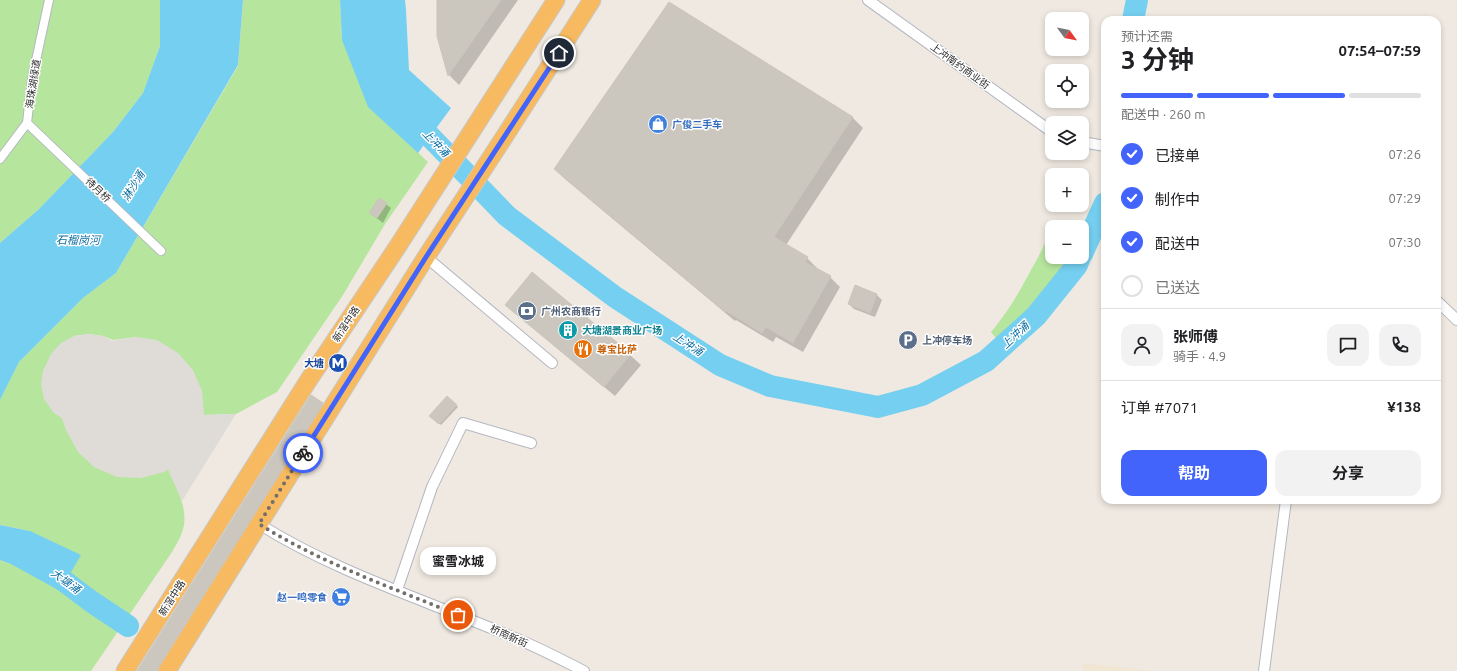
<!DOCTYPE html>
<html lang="zh">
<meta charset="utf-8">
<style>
body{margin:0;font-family:Ubuntu,"Noto Sans SC",sans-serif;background:#f2f2f2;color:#202124;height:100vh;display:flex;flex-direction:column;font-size:15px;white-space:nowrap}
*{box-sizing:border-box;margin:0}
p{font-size:13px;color:#757577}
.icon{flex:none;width:22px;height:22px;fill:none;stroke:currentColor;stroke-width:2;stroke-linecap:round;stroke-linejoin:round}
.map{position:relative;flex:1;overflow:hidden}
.details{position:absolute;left:1101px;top:16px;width:340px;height:488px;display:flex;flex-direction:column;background:#fff;border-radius:12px;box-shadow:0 2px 6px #0003}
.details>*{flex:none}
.needle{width:26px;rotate:123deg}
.controls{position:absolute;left:1045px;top:12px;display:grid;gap:8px}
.controls a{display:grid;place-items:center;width:44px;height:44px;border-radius:8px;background:#fff;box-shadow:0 2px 6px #0003;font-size:20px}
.pin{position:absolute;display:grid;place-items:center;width:34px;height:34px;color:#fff;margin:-17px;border:2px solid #fff;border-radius:50%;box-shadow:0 1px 4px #0007}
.courier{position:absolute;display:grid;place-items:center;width:40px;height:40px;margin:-20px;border:3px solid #4264fb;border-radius:50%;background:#fff;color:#222;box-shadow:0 1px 5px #0007}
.bubble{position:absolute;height:28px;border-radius:12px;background:#fff;box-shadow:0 2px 6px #0003;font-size:13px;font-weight:700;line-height:28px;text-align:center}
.head em{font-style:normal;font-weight:700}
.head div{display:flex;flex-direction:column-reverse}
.head{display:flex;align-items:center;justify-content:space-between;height:68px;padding:0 20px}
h1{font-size:26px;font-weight:700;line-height:30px}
.bar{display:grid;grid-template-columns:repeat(4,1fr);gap:6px 4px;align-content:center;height:48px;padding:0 20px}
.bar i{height:5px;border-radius:3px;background:#e0e0e0}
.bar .selected{background:#4264fb}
.bar p{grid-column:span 4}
.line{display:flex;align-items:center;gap:10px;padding:0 20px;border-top:1px solid #e0e0e0}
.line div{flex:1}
.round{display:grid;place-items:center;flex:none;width:42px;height:42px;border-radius:12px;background:#f2f2f2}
ol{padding:0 20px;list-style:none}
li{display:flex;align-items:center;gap:12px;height:44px}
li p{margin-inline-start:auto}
li .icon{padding:4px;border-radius:50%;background:#4264fb;color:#fff;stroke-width:4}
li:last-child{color:#757577}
li i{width:22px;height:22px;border:2px solid #e0e0e0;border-radius:50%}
.cta{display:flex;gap:8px;margin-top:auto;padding:8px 20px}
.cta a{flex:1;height:46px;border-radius:12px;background:#4264fb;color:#fff;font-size:16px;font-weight:700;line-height:46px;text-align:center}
.cta a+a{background:#f2f2f2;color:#202124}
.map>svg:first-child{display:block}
.education{fill:#f0e6d1}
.green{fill:#b6e59e}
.plaza{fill:#dfdcd8}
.water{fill:#75cff0}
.shadow{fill:#0003}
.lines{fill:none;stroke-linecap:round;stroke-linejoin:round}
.river{stroke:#75cff0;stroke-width:22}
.building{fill:#cbc7bf;stroke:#cbc5ba}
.pedestrian-casing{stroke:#b4b7c1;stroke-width:10}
.minor-casing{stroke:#b4b7c1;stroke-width:12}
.trunk-casing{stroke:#c9c9c9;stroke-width:19}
.pedestrian{stroke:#fff;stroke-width:8}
.minor{stroke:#fff;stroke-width:10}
.trunk{stroke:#f8ba60;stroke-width:17}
.done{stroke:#726f6d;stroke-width:4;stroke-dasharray:0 7.2}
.route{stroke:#4264fb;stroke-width:5}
.labels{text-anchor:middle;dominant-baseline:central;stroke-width:3;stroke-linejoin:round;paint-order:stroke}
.street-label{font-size:10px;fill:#2e2e2e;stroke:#fff}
.shop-label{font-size:10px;font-weight:bold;fill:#366cbe;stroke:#fff;text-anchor:start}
.service-label{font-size:10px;font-weight:bold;fill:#4e5e75;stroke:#fff;text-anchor:start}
.culture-label{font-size:10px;font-weight:bold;fill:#0d838f;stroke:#fff;text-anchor:start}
.food-label{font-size:10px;font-weight:bold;fill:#c56008;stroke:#fff;text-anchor:start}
.transit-label{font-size:10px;font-weight:bold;fill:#164399;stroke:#fff;text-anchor:end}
.water-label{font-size:11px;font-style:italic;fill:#0d6fa3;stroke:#fff}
</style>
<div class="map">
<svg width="1457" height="671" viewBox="0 0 1457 671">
<rect width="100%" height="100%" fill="#efe9e1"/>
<path class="education" d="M 1082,663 L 1154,671 L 1084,671 Z"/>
<path class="green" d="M 0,0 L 160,0 L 160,46 L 143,93 L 113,132 L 39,209 L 0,243 Z
M 243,0 L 340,0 L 342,40 L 408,143 L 428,162 L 385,224 L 343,295 L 277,392 L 236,414 L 203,415 L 136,337 L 113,340 L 103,336 L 89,334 L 74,336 L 53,412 L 62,418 L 67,432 L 168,469 C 177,490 191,512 181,535 C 179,541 175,546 172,552 L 91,671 L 0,671 L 0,560 L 11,564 L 30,531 L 0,525 L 0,400 L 19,362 L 83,298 L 116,273 L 238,66 Z
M 1052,230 L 1052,257 L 1071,257 L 1070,260 L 1025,318 L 999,342 L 991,332 C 1009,311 1018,294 1031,270 C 1038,257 1045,246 1049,231 Z"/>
<path class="plaza" d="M 89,334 L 103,336 L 112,341 L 136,337 L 157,340 L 178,353 L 193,370 L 202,391 L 204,415 L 236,414 L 182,501 L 168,469 L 164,472 L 141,478 L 117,477 L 94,467 L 78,452 L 67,432 L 62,418 L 53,412 L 44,399 L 41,384 L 43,371 L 51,354 L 61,343 L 74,336 Z"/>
<path class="water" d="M 160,0 L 243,0 L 238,65 L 116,273 L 83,298 L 19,362 L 0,400 L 0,243 L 39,209 L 113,132 L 143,93 L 160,46 Z
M 340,0 L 405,0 L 406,10 L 409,70 L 451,108 L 418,153 L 368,107 L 342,40 Z
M 0,525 L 30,531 L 81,555 L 60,591 L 11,564 L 0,560 Z"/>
<path class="shadow" d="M 438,0 L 518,0 L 459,85 L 449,75 L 438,36 Z
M 669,3 L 853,118 L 863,128 L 786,245 L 807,258 L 817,268 L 817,269 L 830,277 L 840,287 L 803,352 L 776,337 L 773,342 L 736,320 L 735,321 L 565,179 L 555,169 Z
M 386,204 L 391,208 L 383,223 L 370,213 Z
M 532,274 L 630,355 L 641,365 L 615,396 L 517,315 L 507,305 Z
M 856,287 L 877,295 L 882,300 L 875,317 L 854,309 L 849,304 Z
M 447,397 L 458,407 L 441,425 L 431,416 Z
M 322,404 L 332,414 L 172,671 L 138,671 Z"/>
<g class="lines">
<path class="river" d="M 1133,20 L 1137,0
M 410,115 L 413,119 L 507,216 L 615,297 L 720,365 L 770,386 L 878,407 L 922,395 L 986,361 L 1036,316 L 1077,265 L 1080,257
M 1082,254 L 1105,203
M 0,543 L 20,548 L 92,602 L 128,626"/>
</g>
<path class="building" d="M 437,0 L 501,0 L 448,76 L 437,36 Z
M 669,2 L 853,117 L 774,237 L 808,257 L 805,262 L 831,276 L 793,343 L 766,327 L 762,333 L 726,311 L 725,312 L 554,169 Z
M 379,198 L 387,203 L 377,218 L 369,213 Z
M 532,272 L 631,354 L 604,387 L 505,305 Z
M 855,285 L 877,294 L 870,313 L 848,304 Z
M 311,395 L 323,403 L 159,666 L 157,671 L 137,671 Z
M 447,396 L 457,405 L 439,424 L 429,416 Z"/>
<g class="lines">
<g class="pedestrian-casing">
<path id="pedestrian" d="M 27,123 L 161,251
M 0,159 L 27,123 L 32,79 L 49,0"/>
</g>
<g class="minor-casing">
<path id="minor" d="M 868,0 L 1052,132
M 1082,142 L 1105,146
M 426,257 L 552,363
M 1437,301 L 1457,320
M 259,524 C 337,573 426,600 510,636 C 536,646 560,659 584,671
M 397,590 L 432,487 L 463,423 L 531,443
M 1264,671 L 1286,500"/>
</g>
<g class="trunk-casing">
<path id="trunk" d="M 125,671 L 308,381 L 398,246 L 556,0
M 167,671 L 426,257 L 501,142 L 592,0"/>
</g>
<use href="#pedestrian" class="pedestrian"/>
<use href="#minor" class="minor"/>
<use href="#trunk" class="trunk"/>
</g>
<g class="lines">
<path class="done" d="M 303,453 L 259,524 C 321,563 391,587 458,615"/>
<path class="route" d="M 303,453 L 426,257 L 559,53"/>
</g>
<defs>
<g id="shop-disc" transform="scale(1)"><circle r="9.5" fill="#3f7fe0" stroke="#fff"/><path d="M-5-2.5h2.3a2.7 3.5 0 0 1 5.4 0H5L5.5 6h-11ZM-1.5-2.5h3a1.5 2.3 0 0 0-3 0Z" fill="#fff"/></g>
<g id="bank-disc" transform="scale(1)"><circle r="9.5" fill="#5c6f8a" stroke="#fff"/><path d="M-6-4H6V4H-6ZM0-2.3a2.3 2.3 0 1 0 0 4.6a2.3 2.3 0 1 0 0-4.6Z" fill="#fff"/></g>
<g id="building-disc" transform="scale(1)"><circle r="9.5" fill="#0f9aa8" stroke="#fff"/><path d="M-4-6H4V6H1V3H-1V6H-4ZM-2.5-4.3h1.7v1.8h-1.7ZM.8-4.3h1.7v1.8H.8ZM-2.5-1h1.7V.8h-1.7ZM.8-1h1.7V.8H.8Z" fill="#fff"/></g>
<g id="parking-disc" transform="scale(1)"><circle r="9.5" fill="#5c6f8a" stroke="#fff"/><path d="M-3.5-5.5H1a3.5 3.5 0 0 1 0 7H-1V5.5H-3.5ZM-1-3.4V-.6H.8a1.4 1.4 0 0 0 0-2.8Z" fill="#fff"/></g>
<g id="restaurant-disc" transform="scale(1)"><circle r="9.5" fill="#e8710a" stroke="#fff"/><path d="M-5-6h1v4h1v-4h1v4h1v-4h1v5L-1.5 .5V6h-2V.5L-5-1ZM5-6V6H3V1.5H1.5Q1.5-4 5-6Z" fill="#fff"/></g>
<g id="metro-disc" transform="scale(1)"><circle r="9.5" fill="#1a4fb4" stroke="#fff"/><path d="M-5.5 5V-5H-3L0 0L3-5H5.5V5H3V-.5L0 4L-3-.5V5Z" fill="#fff"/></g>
<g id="supermarket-disc" transform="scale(1)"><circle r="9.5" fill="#3f7fe0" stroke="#fff"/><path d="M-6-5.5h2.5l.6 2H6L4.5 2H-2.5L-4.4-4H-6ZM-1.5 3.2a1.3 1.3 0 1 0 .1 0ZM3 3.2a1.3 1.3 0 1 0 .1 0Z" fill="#fff"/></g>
</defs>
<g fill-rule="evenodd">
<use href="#shop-disc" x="658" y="124"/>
<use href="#bank-disc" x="527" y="311"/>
<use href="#building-disc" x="568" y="330"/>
<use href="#parking-disc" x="908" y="340"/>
<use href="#restaurant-disc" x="583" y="349"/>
<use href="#metro-disc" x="338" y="363"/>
<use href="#supermarket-disc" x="341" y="597"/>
</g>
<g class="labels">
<g class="street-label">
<text transform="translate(960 66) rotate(36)">上冲南约商业街</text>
<text transform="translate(33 84) rotate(-81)">海珠湖绿道</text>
<text transform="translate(98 190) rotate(44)">待月桥</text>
<text transform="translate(346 324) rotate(-57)">新滘中路</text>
<text transform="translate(172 598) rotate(-58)">新滘中路</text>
<text transform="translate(509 636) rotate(24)">桥南新街</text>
</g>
<g class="shop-label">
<text x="672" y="124">广俊二手车</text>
<text x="327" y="597" text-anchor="end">赵一鸣零食</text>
</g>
<g class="service-label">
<text x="541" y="311">广州农商银行</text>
<text x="922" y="340">上冲停车场</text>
</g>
<g class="culture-label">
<text x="582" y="330">大塘湖景商业广场</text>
</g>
<g class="food-label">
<text x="597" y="349">尊宝比萨</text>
</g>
<g class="transit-label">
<text x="324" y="363">大塘</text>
</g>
<g class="water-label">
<text transform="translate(436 143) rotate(46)">上冲涌</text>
<text transform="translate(133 186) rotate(-58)">淋沙涌</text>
<text x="78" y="240">石榴岗河</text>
<text transform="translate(1015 335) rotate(-43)">上冲涌</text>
<text transform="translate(688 344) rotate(33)">上冲涌</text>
<text transform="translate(66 581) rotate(36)">大塘涌</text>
</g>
</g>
</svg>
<div class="controls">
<a><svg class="needle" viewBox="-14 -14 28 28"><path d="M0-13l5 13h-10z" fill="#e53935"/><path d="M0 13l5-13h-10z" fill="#757577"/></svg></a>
<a><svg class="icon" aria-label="locate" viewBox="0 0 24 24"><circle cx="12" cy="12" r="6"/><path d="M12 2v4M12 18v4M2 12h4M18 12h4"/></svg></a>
<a><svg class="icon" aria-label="layers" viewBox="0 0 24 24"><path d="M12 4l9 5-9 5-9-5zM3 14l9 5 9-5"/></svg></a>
<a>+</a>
<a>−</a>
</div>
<div class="pin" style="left:458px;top:615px;background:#ea580c"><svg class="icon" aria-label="bag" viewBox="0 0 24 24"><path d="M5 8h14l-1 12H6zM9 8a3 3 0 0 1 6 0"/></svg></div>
<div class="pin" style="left:559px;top:53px;background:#1f2937"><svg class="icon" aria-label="home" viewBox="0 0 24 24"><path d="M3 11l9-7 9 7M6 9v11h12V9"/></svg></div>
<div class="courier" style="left:303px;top:453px"><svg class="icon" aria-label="bike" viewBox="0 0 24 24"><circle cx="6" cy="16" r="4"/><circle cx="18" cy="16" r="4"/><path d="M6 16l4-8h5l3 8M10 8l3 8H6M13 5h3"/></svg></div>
<div class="bubble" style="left:420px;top:547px;width:76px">蜜雪冰城</div>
<section class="details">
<div class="head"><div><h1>3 分钟</h1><p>预计还需</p></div><em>07:54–07:59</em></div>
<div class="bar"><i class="selected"></i><i class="selected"></i><i class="selected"></i><i></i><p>配送中 · 260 m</p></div>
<ol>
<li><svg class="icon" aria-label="check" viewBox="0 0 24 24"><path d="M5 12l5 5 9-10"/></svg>已接单<p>07:26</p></li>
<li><svg class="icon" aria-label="check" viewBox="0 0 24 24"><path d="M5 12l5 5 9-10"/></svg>制作中<p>07:29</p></li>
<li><svg class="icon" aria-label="check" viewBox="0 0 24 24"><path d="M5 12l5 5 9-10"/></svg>配送中<p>07:30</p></li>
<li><i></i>已送达</li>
</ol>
<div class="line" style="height:72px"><a class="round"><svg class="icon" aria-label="person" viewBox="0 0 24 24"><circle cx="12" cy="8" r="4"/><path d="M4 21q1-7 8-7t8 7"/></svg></a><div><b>张师傅</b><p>骑手 · 4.9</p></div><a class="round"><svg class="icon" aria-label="chat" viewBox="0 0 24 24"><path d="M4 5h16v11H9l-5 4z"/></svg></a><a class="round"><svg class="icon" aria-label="phone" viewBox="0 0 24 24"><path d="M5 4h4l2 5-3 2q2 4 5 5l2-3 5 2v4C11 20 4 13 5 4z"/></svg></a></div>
<div class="line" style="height:52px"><div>订单 #7071</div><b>¥138</b></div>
<div class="cta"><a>帮助</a><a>分享</a></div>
</section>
</div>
